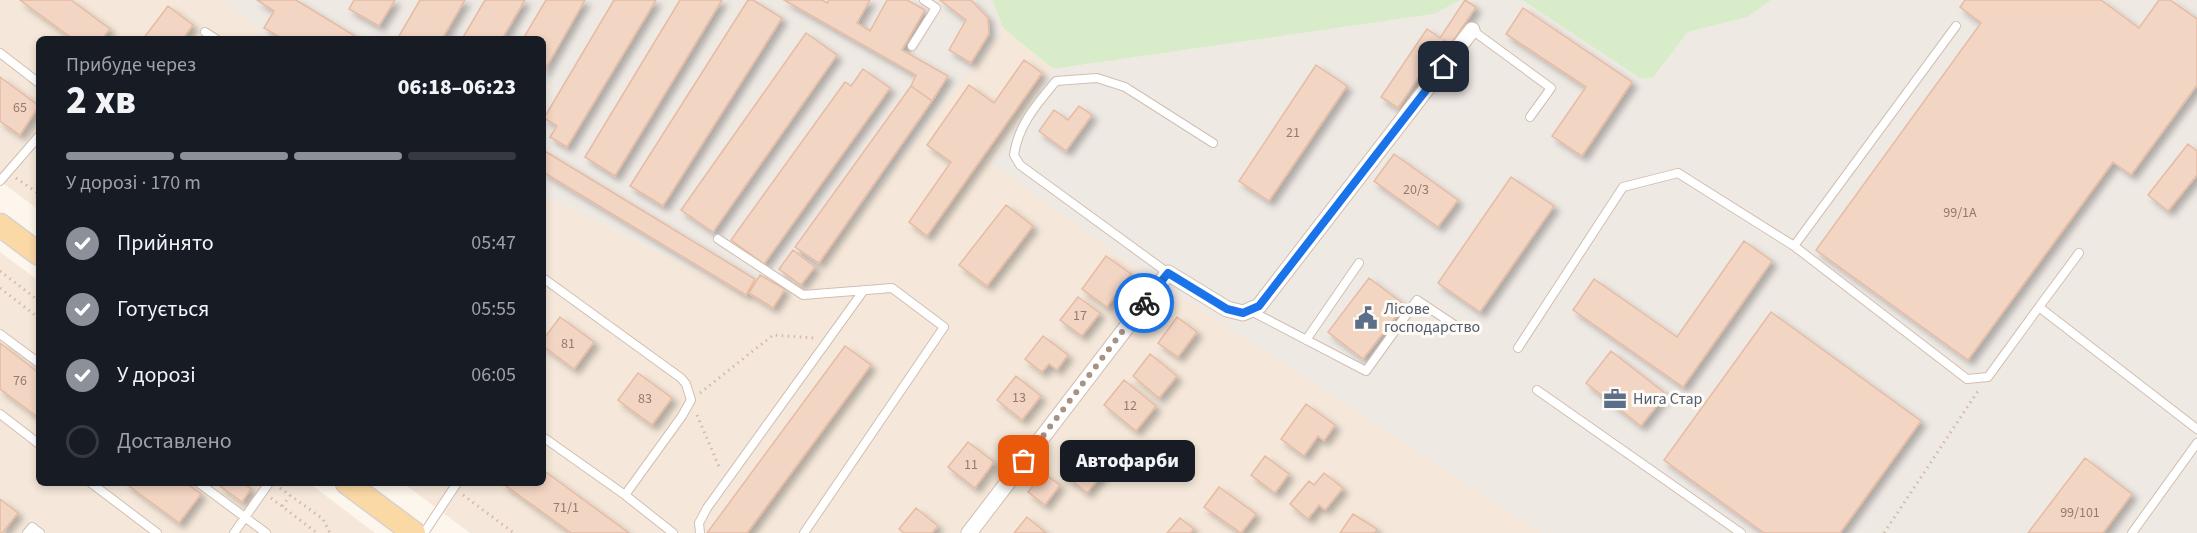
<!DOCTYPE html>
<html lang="uk">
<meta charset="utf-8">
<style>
body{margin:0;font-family:"Source Sans 3",sans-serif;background:#20242c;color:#f1f3f6;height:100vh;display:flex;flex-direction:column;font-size:22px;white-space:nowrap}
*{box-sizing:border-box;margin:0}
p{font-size:20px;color:#9ea1a6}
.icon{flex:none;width:33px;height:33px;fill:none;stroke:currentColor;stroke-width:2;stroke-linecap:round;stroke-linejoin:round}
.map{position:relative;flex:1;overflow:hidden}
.side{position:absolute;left:36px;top:36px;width:510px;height:450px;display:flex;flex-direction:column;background:#171b24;border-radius:9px;box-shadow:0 3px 9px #0003}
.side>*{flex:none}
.pin{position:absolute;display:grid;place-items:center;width:51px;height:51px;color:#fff;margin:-26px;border-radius:12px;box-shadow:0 3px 9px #0006}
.courier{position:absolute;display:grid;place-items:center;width:60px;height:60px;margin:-30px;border:4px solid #1a73e8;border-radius:50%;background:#fff;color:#222;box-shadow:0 2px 8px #0007}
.bubble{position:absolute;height:42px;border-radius:9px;background:#171b24;box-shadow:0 3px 9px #0003;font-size:20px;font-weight:800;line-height:42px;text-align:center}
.headline em{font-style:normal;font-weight:800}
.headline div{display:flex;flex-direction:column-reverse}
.headline{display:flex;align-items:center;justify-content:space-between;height:102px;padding:0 30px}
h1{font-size:39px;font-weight:800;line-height:45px}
.bar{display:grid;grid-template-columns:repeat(4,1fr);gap:9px 6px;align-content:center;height:72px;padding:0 30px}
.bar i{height:8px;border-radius:4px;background:#363941}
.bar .active{background:#8c9099}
.bar p{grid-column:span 4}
ol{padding:0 30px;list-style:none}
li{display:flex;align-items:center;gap:18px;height:66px}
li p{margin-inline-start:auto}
li .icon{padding:6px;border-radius:50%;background:#8c9099;color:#fff;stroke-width:4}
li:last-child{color:#9ea1a6}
li i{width:33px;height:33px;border:3px solid #363941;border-radius:50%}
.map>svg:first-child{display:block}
.residential{fill:#f5e8da}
.industrial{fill:#efe9e4}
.green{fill:#d8ecc9}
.building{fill:#f3d5c3;stroke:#e6bba3;stroke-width:1.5;filter:url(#shadow)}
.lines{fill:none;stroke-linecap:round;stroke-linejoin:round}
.service-casing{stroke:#d1beb0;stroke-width:10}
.minor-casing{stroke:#d1beb0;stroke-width:17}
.primary-casing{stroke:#dad1cd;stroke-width:25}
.path{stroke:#d9b8a5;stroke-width:3;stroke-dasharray:1.5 4.5;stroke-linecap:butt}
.service{stroke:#fff;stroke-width:8}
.minor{stroke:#fff;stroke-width:15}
.primary{stroke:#fbd9a5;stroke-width:22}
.done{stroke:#a89285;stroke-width:6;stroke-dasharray:0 10.8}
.route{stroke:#1a73e8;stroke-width:8}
.labels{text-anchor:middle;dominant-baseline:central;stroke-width:6;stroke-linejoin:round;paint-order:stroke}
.number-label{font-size:14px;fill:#987a6a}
.service-label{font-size:16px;fill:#4e5e75;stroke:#fffaf3;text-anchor:start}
</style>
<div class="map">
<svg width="2197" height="533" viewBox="0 0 2197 533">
<defs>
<filter id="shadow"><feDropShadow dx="5" dy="5" stdDeviation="3" flood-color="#0004"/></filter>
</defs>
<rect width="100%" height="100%" fill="#fdf6ec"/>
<path class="residential" d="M 0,0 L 224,0 L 271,39 L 39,39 L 39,210 L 0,181 Z
M 1003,28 L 1053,69 L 991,162 L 1128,262 L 1542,533 L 470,533 L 403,483 L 543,483 L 543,195 L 740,292 L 767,271 L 801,285 Z
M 0,252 L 39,281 L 39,483 L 309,483 L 375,533 L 0,533 Z"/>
<path class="industrial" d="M 224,0 L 992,0 L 1003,28 L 801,285 L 767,271 L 740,292 L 543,195 L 543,39 L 271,39 Z
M 1461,0 L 1522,0 L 1641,79 L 1653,78 L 1688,32 L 1748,17 L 1771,0 L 2197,0 L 2197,533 L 1542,533 L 1128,262 L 991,163 L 1053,69 L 1434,14 Z"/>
<path class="green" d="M 992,0 L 1461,0 L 1434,14 L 1053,69 L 1003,28 Z
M 1522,0 L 1771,0 L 1748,17 L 1688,32 L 1653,78 L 1641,79 Z"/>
<path class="building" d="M 20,0 L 71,0 L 110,29 L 102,39 L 73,39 Z
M 257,0 L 296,0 L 360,39 L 283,39 L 264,28 L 274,11 Z
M 354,0 L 395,0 L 379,26 L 349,9 Z
M 420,0 L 465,0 L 442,39 L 404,39 L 399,36 Z
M 485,0 L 525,0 L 502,39 L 462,39 Z
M 546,0 L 585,0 L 543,73 L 543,39 L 523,39 Z
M 614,0 L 656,0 L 567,147 L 550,137 L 557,126 L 544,118 Z
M 680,0 L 722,0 L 615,176 L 585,157 Z
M 748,0 L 753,0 L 782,18 L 663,206 L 630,186 Z
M 784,0 L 822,0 L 827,3 L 829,0 L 870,0 L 857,23 L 870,31 L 887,0 L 907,0 L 925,10 L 902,50 L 948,76 L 932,101 L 911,86 L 916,75 Z
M 940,0 L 971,0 L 988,18 L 989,34 L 971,63 L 949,50 L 966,20 Z
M 1465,0 L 1476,7 L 1451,44 L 1444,40 L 1398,108 L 1381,97 L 1427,29 L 1440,38 Z
M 1965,0 L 2101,0 L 2139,28 L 2159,0 L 2170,0 L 2197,19 L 2197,85 L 2131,175 L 2113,162 L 1968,360 L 1816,250 L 1981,23 L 1960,7 Z
M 168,6 L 193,25 L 183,39 L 143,39 Z
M 1523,8 L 1632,82 L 1582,156 L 1552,136 L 1586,87 L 1506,34 Z
M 806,33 L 837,55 L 713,232 L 681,210 Z
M 1024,60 L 1042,73 L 927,236 L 909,222 L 951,162 L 927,145 L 969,85 L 994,103 Z
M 1316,65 L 1347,86 L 1269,201 L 1239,181 Z
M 863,69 L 890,88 L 764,264 L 731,240 L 845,82 L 851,86 Z
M 0,77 L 39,106 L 20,135 L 0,121 Z
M 911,86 L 932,101 L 819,263 L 795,247 Z
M 1079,106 L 1092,115 L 1066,151 L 1039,131 L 1054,110 L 1068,120 Z
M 2188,144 L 2197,151 L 2197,175 L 2168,211 L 2148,195 Z
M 543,150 L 755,279 L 746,295 L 543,172 Z
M 1394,154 L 1458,200 L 1438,227 L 1374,181 Z
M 1511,177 L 1554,206 L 1480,312 L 1438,283 Z
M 1006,205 L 1033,226 L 987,286 L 959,265 Z
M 1744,241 L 1772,261 L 1683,387 L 1573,310 L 1594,279 L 1677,337 Z
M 793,250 L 815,267 L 801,285 L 779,269 Z
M 1106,256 L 1131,274 L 1107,307 L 1082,289 Z
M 760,275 L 785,289 L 773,308 L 749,293 Z
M 1369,278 L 1405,305 L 1363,359 L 1328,332 Z
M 1078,297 L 1100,313 L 1082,336 L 1060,320 Z
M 1771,312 L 1921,421 L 1840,533 L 1764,533 L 1664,460 Z
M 560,317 L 594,342 L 574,369 L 543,346 L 543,340 Z
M 1177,317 L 1197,332 L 1178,357 L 1158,343 Z
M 1043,336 L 1068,355 L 1057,370 L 1049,364 L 1042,372 L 1025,359 Z
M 0,343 L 39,373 L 39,418 L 0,389 Z
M 845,346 L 871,365 L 747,533 L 707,533 Z
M 1611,351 L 1666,394 L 1641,426 L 1586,383 Z
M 1150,354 L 1177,376 L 1159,398 L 1133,376 Z
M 638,373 L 672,398 L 652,425 L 618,400 Z
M 1016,376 L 1041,396 L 1022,420 L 997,400 Z
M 1124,380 L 1156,406 L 1136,431 L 1104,405 Z
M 1306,404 L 1335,425 L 1324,441 L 1318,436 L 1304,456 L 1281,439 Z
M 968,442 L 994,462 L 975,488 L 948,467 Z
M 1081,452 L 1105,471 L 1087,493 L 1064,474 Z
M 1265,456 L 1289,474 L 1275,493 L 1251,475 Z
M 2085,458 L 2132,494 L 2103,533 L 2028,533 Z
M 543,470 L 629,533 L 571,533 L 502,483 L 543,483 Z
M 1043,473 L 1060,485 L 1045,505 L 1028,492 Z
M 1324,473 L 1343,488 L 1325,510 L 1319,505 L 1308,519 L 1290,504 L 1309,481 L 1314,485 Z
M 125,483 L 186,483 L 201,494 L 179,523 Z
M 222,483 L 243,483 L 251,489 L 242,502 L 220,486 Z
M 1219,487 L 1256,514 L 1241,533 L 1204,507 Z
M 0,499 L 18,513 L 2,533 L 0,533 Z
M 916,508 L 938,526 L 932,533 L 904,533 L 899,529 Z
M 1353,514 L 1377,529 L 1375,533 L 1340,533 Z
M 1027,517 L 1046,533 L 1014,533 Z
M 1180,518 L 1194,529 L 1190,533 L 1167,533 Z"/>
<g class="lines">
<g class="service-casing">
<path id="service" d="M 1956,26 L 1794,246 L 1967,379 L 1988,377 L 2039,307 L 2197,429
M 1472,30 L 1551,88 L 1530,117
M 205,32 L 216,39
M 912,46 L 936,8 L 924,0
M 0,53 L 39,83
M 0,181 L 39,136
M 718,239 L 803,295 L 892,288 L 944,327 L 804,533
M 1168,273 L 1020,165 L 1014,155 C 1018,125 1037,104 1056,81 L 1097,78 L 1125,87 L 1213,143
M 543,278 L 681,378 L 686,384 L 691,400 L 682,416 L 625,495
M 2039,307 L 2079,253
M 1251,311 L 1366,371 L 1417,300 L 1459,328
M 0,334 L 39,363
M 1306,340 L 1359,263
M 1518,348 L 1623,187 L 1678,173 L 1794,246
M 1537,390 L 1741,533
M 0,414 L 39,444
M 543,437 L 625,495 L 673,533
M 91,483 L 157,533
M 199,483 L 266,533
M 27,533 L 32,527 L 40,533
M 234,533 L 269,483
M 424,533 L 457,483
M 700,533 L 699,523 L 707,508 L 864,290
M 2132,533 L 2197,443"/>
</g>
<g class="minor-casing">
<path id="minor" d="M 969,533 L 1168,273 L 1227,309 L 1243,313 L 1259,306 L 1472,30"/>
</g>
<g class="primary-casing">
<path id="primary" d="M 0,225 L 39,254
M 347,483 L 414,533"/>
</g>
<path class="path" d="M 16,178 L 39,194
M 0,271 L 39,301
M 0,288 L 39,318
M 700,393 L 773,335 L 814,338
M 697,415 L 720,469
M 280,488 L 323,519 L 330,533
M 463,495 L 514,533
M 271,498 L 317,533
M 282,506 L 290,496
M 1884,533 L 1978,391"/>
<use href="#service" class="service"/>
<use href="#minor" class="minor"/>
<use href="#primary" class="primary"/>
</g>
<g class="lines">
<path class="done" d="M 1024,461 L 1144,303"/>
<path class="route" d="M 1144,303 L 1168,273 L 1227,309 L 1243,313 L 1259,306 L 1444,67"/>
</g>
<defs>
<g id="civic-bare" transform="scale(1.8)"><path d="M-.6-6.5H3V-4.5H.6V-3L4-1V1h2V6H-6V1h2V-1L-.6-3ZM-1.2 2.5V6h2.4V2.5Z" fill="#5c6f8a" stroke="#fffaf3" stroke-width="2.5" paint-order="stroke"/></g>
<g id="office-bare" transform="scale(1.8)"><path d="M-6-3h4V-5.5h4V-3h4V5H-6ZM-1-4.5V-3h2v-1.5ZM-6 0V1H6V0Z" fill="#5c6f8a" stroke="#fffaf3" stroke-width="2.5" paint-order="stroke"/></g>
</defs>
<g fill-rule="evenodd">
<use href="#civic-bare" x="1366" y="318"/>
<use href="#office-bare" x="1615" y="399"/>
</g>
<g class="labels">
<g class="number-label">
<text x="20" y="108">65</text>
<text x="1293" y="133">21</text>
<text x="1416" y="190">20/3</text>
<text x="1960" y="213">99/1А</text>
<text x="1080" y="316">17</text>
<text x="568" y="344">81</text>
<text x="20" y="381">76</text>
<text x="1019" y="398">13</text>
<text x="645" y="399">83</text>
<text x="1130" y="406">12</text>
<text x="971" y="465">11</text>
<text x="566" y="508">71/1</text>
<text x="2080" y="513">99/101</text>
</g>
<g class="service-label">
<text x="1384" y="309">Лісове<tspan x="1384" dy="18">господарство</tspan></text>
<text x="1633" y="399">Нига Стар</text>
</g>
</g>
</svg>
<div class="pin" style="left:1024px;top:461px;background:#ea580c"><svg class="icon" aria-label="bag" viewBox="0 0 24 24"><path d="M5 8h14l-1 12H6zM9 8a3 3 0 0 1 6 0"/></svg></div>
<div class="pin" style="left:1444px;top:67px;background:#1f2937"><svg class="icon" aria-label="home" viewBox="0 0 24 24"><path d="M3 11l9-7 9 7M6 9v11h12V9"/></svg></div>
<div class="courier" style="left:1144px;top:303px"><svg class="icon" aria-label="bike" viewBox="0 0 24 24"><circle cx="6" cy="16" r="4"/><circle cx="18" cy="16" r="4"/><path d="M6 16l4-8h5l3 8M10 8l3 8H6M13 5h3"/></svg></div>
<div class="bubble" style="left:1060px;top:440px;width:135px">Автофарби</div>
<section class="side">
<div class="headline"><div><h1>2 хв</h1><p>Прибуде через</p></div><em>06:18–06:23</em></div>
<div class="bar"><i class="active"></i><i class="active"></i><i class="active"></i><i></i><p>У дорозі · 170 m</p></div>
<ol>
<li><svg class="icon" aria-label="check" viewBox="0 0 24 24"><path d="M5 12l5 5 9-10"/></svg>Прийнято<p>05:47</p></li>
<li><svg class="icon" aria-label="check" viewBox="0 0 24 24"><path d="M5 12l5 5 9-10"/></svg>Готується<p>05:55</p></li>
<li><svg class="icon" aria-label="check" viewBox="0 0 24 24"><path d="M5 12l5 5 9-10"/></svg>У дорозі<p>06:05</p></li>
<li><i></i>Доставлено</li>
</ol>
</section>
</div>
